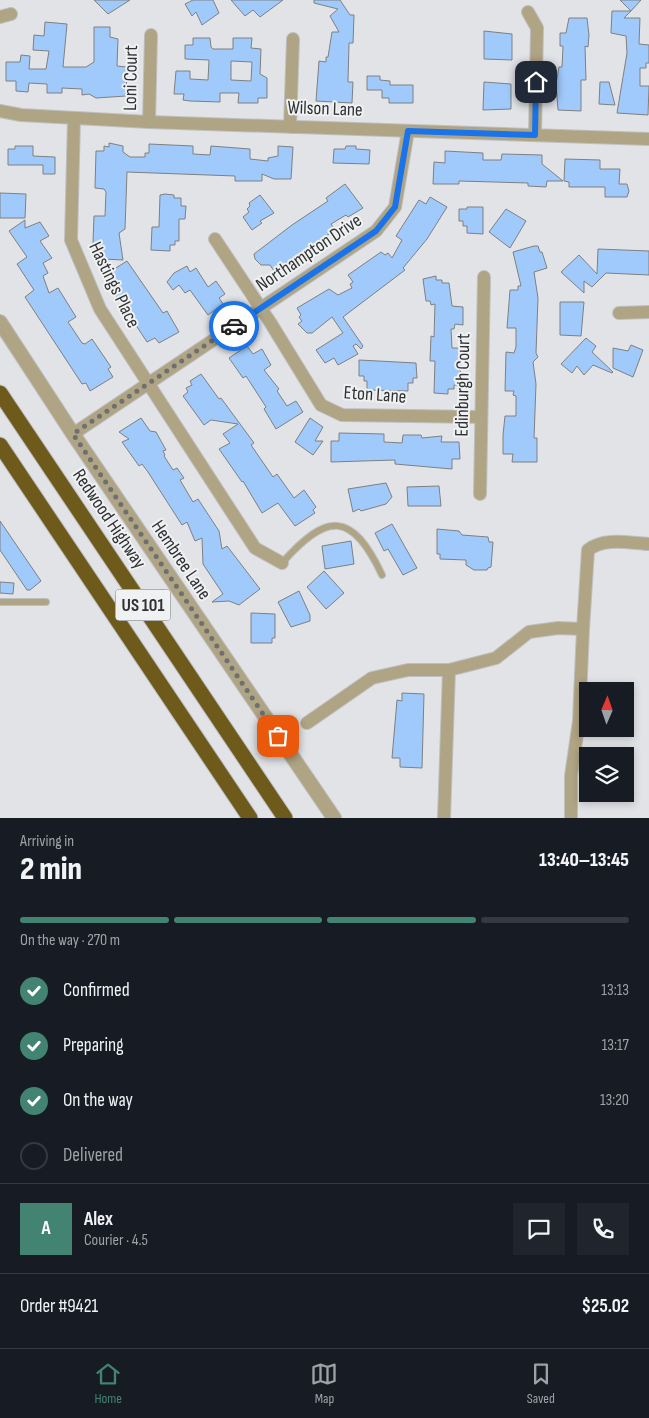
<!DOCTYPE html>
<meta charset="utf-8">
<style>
body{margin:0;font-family:"Sofia Sans Condensed",sans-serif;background:#20242c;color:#f1f3f6;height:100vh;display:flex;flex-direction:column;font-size:19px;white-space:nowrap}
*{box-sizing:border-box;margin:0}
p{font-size:16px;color:#9ea1a6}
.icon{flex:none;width:28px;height:28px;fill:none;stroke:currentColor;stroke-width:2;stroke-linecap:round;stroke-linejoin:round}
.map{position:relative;height:818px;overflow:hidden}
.drawer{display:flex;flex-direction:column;background:#171b24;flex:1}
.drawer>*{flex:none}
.needle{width:32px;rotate:2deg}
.fabs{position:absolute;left:579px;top:682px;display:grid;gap:10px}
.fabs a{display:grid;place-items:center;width:55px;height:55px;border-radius:0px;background:#171b24;box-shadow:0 2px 8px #0003;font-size:25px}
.pin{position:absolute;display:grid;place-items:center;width:42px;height:42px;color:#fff;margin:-21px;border-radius:10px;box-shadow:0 2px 8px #0006}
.courier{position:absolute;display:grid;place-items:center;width:50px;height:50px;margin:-25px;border:4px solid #1a73e8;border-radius:50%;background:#fff;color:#222;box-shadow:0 1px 6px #0007}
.summary em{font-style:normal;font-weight:800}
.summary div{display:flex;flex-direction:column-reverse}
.summary{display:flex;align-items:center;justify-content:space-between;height:85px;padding:0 20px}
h1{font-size:32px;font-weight:800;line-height:38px}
.bar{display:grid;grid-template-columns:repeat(4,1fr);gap:8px 5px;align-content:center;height:60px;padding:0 20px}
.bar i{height:6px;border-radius:4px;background:#363941}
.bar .on{background:#428372}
.bar p{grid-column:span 4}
.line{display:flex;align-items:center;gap:12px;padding:0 20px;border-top:1px solid #363941}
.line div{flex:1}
.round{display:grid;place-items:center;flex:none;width:52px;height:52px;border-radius:0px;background:#20242c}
ol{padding:0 20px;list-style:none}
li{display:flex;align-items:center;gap:15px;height:55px}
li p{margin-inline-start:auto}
li .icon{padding:5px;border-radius:50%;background:#428372;color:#fff;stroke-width:4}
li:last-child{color:#9ea1a6}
li i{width:28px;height:28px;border:2px solid #363941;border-radius:50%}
.menu{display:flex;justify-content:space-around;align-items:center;height:70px;border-top:1px solid #363941;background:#171b24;font-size:14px;color:#9ea1a6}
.menu a{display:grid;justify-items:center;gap:2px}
.menu .on{color:#428372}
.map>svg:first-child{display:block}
.building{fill:#a0cafc;stroke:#7e8082;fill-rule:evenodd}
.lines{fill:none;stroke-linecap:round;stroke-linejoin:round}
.service-casing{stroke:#bebfc2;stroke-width:8}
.minor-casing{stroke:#bebfc2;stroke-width:14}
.tertiary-casing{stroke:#bebfc2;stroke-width:16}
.motorway-casing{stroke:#bebfc2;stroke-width:17}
.service{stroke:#afa483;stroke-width:6}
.minor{stroke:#afa483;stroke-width:12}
.tertiary{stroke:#afa483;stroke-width:14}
.motorway{stroke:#6e5b1c;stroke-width:15}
.done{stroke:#6e6f71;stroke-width:5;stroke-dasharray:0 9}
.route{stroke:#1a73e8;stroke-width:6}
.labels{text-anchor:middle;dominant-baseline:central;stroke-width:4;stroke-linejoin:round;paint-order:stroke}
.shield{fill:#eff1f3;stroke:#696b6c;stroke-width:1}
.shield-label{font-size:18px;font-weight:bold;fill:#303132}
.street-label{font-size:19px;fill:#303132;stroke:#eff1f3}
</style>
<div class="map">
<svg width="649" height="818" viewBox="0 0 649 818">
<rect width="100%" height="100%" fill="#e1e3e6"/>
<path class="building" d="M 94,0 L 130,0 L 108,14 Z
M 193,0 L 213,0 L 219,13 L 202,25 L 196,12 L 192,16 L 185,4 Z
M 231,0 L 283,0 L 260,17 L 253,10 L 245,16 Z
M 314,0 L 340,0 L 350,15 L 354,15 L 353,43 L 349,43 L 348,82 L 353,82 L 352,103 L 316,101 L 319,61 L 326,62 L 326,57 L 328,57 L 332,32 L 339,32 L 330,16 L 338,9 L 314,3 Z
M 620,0 L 641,0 L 631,11 Z
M 612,11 L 631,11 L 624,18 L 640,18 L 639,44 L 649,45 L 649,63 L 646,63 L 646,68 L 640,68 L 640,86 L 649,86 L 648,115 L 617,113 L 627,53 L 626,36 L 611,33 Z
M 569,18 L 587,18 L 589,35 L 588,47 L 585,46 L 586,80 L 581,80 L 581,111 L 558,110 L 556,84 L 559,67 L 562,67 L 563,46 L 560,46 L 560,33 L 566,33 Z
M 45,22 L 67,24 L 63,67 L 86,67 L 94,62 L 94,27 L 110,27 L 110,37 L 118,39 L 117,66 L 127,67 L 126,96 L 96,98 L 89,94 L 82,95 L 82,89 L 62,88 L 62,93 L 47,93 L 47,84 L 29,83 L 28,92 L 16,91 L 16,81 L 6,81 L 6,62 L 20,62 L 21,55 L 30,56 L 29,69 L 46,69 L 49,51 L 33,50 L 34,35 L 44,36 Z
M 484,31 L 512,34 L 512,60 L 484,59 Z
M 193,38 L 210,38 L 211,47 L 213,49 L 233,49 L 233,38 L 252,38 L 251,48 L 261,49 L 260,74 L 267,78 L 267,98 L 258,98 L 258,103 L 238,103 L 239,93 L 220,93 L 220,102 L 190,101 L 183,100 L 184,94 L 174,94 L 176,71 L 190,71 L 190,79 L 208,80 L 209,60 L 185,59 L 185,45 L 193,45 ZM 231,61 L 252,62 L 251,81 L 231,80 Z
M 367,76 L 380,76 L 380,80 L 390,81 L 390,85 L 413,85 L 413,103 L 389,103 L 389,98 L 382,98 L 382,90 L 367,90 Z
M 484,82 L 511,84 L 511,109 L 483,110 Z
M 600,82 L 609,82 L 615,105 L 599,104 Z
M 109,143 L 123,146 L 123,152 L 130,157 L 145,157 L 145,153 L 149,153 L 149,144 L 193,146 L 193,154 L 210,155 L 211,146 L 250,149 L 250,159 L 268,161 L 268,158 L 278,156 L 278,146 L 293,147 L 291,179 L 274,179 L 262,174 L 262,181 L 235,181 L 235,176 L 127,172 L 125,229 L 119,233 L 123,260 L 103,259 L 103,256 L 95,256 L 93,242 L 94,216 L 105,216 L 106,192 L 104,189 L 95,188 L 96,151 L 104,151 L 104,146 L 109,147 Z
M 15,146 L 33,146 L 33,156 L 55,157 L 55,174 L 43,174 L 43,165 L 8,165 L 8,149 L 15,149 Z
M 346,146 L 356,146 L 356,149 L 370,150 L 369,164 L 333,163 L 334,149 L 345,149 Z
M 445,151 L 483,153 L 483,160 L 501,160 L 502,154 L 542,155 L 542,164 L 563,181 L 547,181 L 546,187 L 528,186 L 528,183 L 494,182 L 459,181 L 459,184 L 433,184 L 434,162 L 445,163 Z
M 565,159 L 600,160 L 600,169 L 620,169 L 619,184 L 627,184 L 629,191 L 627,197 L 605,197 L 605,187 L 569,187 L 569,182 L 564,181 Z
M 345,184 L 363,208 L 348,217 L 346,215 L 331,224 L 335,230 L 274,271 L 270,265 L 261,265 L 255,259 L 254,254 L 292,225 L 328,201 L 326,198 Z
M 0,193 L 26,194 L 25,218 L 0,218 Z
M 165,194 L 174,195 L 174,198 L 181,198 L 181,206 L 186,206 L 185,219 L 179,219 L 179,241 L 175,241 L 175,245 L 170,245 L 170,251 L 151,250 L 152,227 L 159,227 L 160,195 Z
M 260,195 L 274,213 L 260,221 L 262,223 L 252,230 L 243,217 L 249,212 L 247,209 L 250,206 L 249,203 Z
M 430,197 L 447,207 L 427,239 L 403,268 L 405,270 L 343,317 L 363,346 L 361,349 L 356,344 L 353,346 L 358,354 L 338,365 L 334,358 L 325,363 L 316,350 L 343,333 L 332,317 L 312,333 L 307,333 L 298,324 L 302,321 L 299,317 L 301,315 L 297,308 L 329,289 L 338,295 L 352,288 L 350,284 L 353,282 L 348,275 L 381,252 L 385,255 L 388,253 L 392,258 L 402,240 L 396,236 L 419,200 L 426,204 Z
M 467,207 L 483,207 L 483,234 L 467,233 L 467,226 L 463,226 L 463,221 L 459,221 L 459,209 L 467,209 Z
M 506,209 L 526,221 L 510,248 L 489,232 Z
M 25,220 L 25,228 L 40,222 L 49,236 L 40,241 L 52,258 L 43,263 L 48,273 L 43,276 L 49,293 L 58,288 L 76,317 L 68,322 L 82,343 L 85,344 L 92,339 L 111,367 L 108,369 L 113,377 L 90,391 L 86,383 L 82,384 L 25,297 L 34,290 L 17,264 L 27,257 L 9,231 Z
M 534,246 L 538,246 L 540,252 L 542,252 L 547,268 L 534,272 L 538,298 L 536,353 L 538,357 L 533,362 L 536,384 L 534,438 L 537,438 L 537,462 L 512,462 L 513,454 L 503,454 L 503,435 L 505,416 L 516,416 L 516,396 L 513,395 L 514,391 L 505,391 L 506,352 L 514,353 L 516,347 L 516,328 L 507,328 L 510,290 L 518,290 L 518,286 L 521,286 L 513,252 Z
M 598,249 L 649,251 L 649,275 L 606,273 L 592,287 L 584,281 L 584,293 L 561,272 L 579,255 L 597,274 Z
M 127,261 L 163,313 L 167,311 L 179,332 L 159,343 L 155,338 L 147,342 L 108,283 L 115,278 L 111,271 Z
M 187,266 L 190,272 L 196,268 L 208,287 L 216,281 L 225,294 L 219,298 L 223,304 L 208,315 L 190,290 L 185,293 L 179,285 L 173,290 L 167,282 L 174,273 Z
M 436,276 L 436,280 L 442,280 L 442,283 L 449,283 L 452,306 L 463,307 L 463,325 L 455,324 L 454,329 L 451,329 L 452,348 L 461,348 L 460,385 L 454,385 L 454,389 L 448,389 L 448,394 L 434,393 L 435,361 L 430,361 L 431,336 L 434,337 L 435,304 L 431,305 L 430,301 L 426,301 L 423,279 Z
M 560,302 L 584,302 L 581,336 L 560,335 Z
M 586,338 L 596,346 L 592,352 L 613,372 L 612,373 L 593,365 L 584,375 L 577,366 L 572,373 L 561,364 Z
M 631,345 L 643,350 L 633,377 L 613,368 L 613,348 L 628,351 Z
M 247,346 L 253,354 L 262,349 L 271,365 L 264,370 L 279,389 L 277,391 L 287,406 L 296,401 L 303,412 L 276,429 L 264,409 L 266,407 L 246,376 L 243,378 L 229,358 Z
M 359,360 L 416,363 L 417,378 L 413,378 L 413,383 L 408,383 L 408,391 L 367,390 L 367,381 L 364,381 L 364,376 L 359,376 Z
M 201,374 L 219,399 L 221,398 L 254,443 L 251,445 L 273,477 L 277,474 L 294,498 L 304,490 L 316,507 L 313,510 L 315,513 L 295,526 L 278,503 L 262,513 L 243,481 L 242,482 L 219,449 L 230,443 L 223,434 L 238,424 L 211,420 L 204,425 L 183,396 L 188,392 L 186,388 L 192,385 L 190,381 Z
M 141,418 L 150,431 L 156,432 L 166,450 L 163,451 L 165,455 L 164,456 L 173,470 L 177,468 L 184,478 L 180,480 L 193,502 L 198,499 L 219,531 L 222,549 L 227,546 L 260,589 L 239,605 L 229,601 L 212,602 L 223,594 L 203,564 L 202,538 L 195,541 L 187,522 L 182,525 L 148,472 L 142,464 L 139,466 L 122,442 L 129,439 L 119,432 Z
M 310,418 L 323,427 L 315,441 L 323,441 L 313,455 L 295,442 Z
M 339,433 L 384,434 L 384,442 L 402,443 L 403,435 L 421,435 L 422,438 L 442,436 L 441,442 L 459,442 L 460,459 L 452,459 L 452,469 L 395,464 L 395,460 L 331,462 L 331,441 L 339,441 Z
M 386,483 L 392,497 L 386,504 L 361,511 L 359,509 L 353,512 L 348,489 Z
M 439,486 L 441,506 L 408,506 L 407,487 Z
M 0,521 L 41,581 L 30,590 L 27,590 L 0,550 Z
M 392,524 L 417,568 L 403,575 L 388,549 L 384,551 L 375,533 Z
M 437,529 L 459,531 L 462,535 L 488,537 L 489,542 L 493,542 L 491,567 L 488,568 L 487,570 L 474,570 L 466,565 L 466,560 L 440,559 L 440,554 L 437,554 Z
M 351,541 L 354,564 L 325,569 L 322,546 Z
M 324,571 L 344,593 L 326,609 L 307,587 Z
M 0,582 L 14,583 L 13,594 L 0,593 Z
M 299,591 L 310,615 L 310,621 L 291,627 L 278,602 Z
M 251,613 L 275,614 L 275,638 L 272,638 L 272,643 L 251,643 Z
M 402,693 L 424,694 L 422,768 L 400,767 L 400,758 L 392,758 L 397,700 L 402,701 Z"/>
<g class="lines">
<g class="service-casing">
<path id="service" d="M 282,563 C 327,512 352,511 382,575
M 0,602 L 46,602"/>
</g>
<g class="minor-casing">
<path id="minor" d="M 528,12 L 537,28 L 535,135
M 0,17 L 11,14
M 0,111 L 21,115 L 149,122 L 649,139
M 74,118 L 71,240 L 100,309 L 255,548 L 282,563
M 149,122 L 151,35
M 290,127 L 293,39
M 215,239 L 270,322 L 321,405 L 342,415 L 481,417
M 619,313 L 649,312
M 73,434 L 376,231 L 395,207 L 408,131
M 480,494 L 484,277
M 307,723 L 372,678 L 408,670 L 449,670 L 496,658 L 529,632 L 558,628 L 583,629 L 588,550 C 604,537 629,543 649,544
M 444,818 L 449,670
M 571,818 L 571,776 L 579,721 L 583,629"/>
</g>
<g class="tertiary-casing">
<path id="tertiary" d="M 0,322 L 73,434 L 334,818"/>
</g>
<g class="motorway-casing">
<path id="motorway" d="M 0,393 L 285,818
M 0,445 L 250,818"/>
</g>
<use href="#service" class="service"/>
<use href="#minor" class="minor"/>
<use href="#tertiary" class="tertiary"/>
<use href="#motorway" class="motorway"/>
</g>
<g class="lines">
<path class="done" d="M 234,326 L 73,434 L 278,736"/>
<path class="route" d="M 234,326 L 376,231 L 395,207 L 408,131 L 535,135 L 536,82"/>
</g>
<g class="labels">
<rect class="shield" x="115.5" y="589.5" width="55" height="31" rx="4"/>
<g class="shield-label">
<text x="143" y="605">US 101</text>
</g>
<g class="street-label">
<text transform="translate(131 78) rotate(-89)">Loni Court</text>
<text transform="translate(325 109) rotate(2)">Wilson Lane</text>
<text transform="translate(309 253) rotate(-34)">Northampton Drive</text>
<text transform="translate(114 285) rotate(64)">Hastings Place</text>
<text transform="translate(463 385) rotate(-89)">Edinburgh Court</text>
<text transform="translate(375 395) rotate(4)">Eton Lane</text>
<text transform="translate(109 519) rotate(56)">Redwood Highway</text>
<text transform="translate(181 560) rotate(56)">Hembree Lane</text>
</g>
</g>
</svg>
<div class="fabs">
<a><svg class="needle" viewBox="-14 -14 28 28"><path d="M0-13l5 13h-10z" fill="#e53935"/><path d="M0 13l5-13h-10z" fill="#9ea1a6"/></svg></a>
<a><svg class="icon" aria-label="layers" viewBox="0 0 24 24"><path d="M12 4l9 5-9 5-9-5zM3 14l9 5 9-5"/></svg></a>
</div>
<div class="pin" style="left:278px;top:736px;background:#ea580c"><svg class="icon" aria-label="bag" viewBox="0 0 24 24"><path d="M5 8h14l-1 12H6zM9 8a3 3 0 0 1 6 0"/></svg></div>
<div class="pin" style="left:536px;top:82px;background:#1f2937"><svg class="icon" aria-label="home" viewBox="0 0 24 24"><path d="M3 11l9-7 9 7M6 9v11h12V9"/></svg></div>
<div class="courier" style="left:234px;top:326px"><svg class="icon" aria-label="car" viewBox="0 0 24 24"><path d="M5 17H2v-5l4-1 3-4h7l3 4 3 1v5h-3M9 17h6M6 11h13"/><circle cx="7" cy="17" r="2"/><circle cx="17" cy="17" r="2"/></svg></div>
</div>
<section class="drawer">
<div class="summary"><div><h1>2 min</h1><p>Arriving in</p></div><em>13:40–13:45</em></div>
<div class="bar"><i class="on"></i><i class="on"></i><i class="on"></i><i></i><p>On the way · 270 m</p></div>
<ol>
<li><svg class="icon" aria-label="check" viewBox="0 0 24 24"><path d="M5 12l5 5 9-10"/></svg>Confirmed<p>13:13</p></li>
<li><svg class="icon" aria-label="check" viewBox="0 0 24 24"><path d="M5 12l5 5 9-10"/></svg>Preparing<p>13:17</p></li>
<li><svg class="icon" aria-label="check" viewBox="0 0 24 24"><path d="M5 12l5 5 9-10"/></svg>On the way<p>13:20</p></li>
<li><i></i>Delivered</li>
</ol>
<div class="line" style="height:90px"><b class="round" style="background:#428372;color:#fff">A</b><div><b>Alex</b><p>Courier · 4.5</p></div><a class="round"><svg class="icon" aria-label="chat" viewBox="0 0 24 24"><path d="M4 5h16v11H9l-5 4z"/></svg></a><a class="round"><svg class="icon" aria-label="phone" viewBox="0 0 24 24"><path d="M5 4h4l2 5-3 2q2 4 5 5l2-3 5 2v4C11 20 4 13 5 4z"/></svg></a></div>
<div class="line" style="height:65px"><div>Order #9421</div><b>$25.02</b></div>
</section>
<nav class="menu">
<a class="on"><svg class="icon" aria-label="home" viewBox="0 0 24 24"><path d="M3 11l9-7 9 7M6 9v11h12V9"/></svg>Home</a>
<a><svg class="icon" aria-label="map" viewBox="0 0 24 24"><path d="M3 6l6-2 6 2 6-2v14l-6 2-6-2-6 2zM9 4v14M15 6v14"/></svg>Map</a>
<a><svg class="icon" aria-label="saved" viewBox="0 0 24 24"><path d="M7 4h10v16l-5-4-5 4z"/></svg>Saved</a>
</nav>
